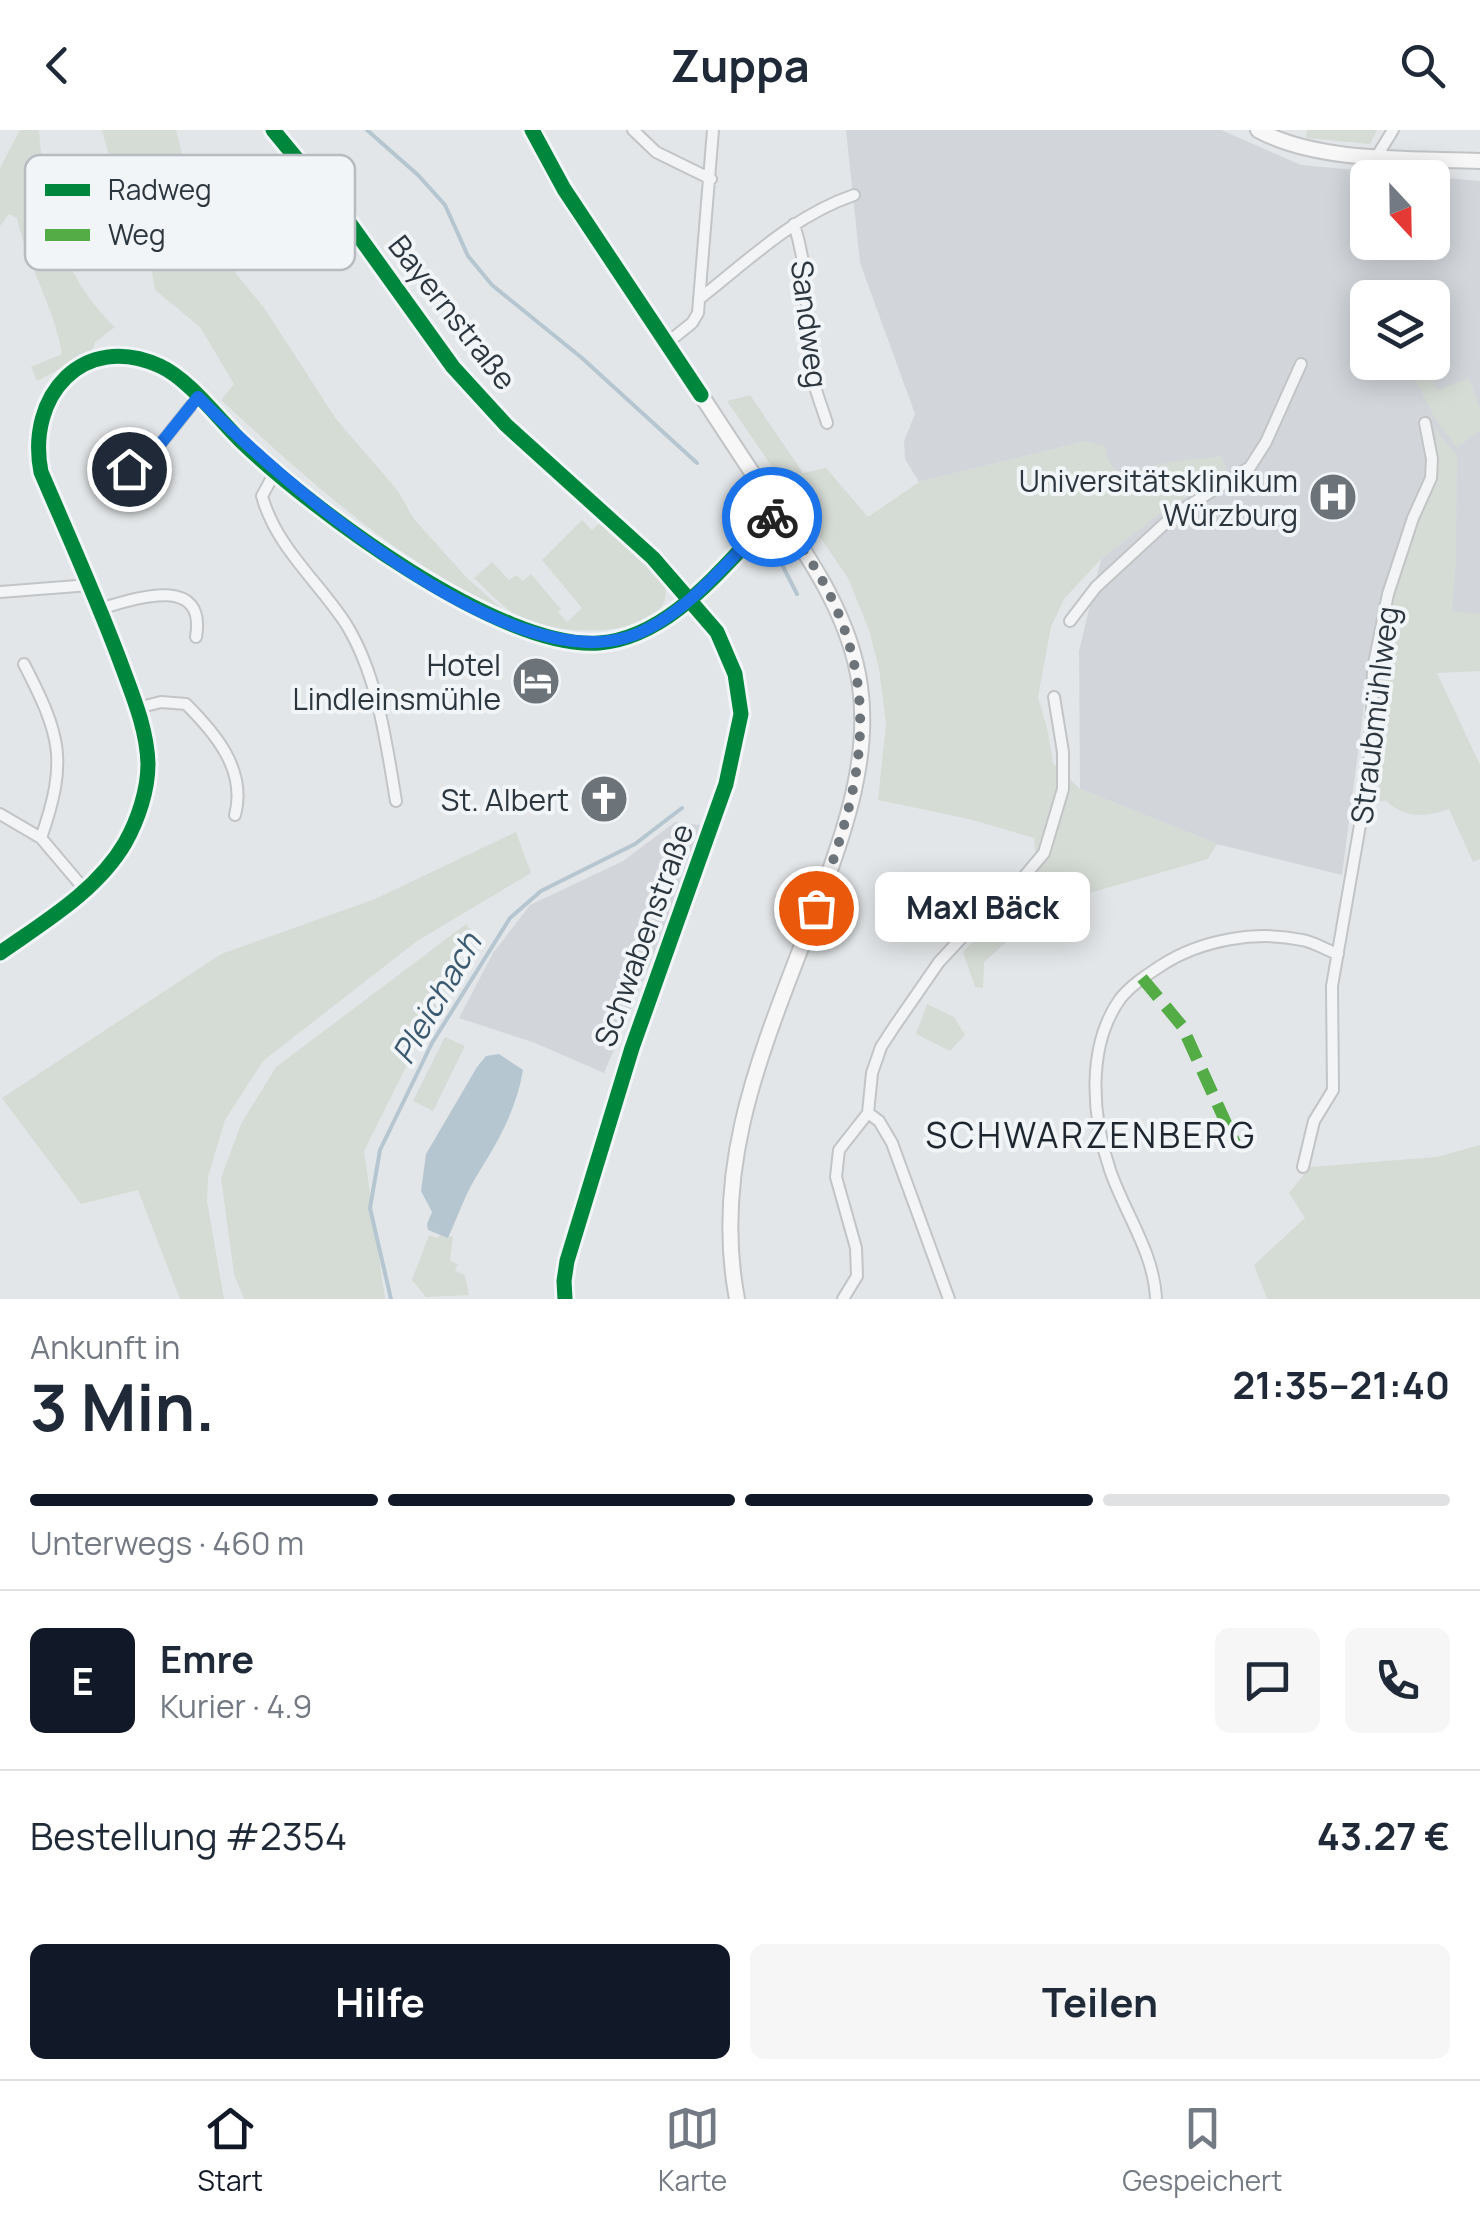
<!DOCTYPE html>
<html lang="de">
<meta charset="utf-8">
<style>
body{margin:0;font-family:Manrope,sans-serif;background:#f6f6f7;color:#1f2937;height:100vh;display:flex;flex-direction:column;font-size:38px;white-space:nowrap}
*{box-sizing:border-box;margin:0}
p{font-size:32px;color:#747a83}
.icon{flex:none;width:55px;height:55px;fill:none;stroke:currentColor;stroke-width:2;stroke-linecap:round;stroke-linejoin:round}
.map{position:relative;height:1169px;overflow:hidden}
.details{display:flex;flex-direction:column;background:#fff;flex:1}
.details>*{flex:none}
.needle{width:65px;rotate:158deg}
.controls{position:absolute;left:1350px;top:30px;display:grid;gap:20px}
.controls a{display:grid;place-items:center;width:100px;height:100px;border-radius:15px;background:#fff;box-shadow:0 5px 25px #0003;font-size:50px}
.pin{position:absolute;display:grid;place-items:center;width:85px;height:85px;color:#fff;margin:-42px;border:5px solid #fff;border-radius:50%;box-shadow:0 2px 10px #0007}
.courier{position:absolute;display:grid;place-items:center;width:100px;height:100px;margin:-50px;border:8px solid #1a73e8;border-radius:50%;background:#fff;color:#222;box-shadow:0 2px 12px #0007}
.bubble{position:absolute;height:70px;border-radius:15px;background:#fff;box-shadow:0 5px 25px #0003;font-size:32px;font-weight:700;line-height:70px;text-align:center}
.overview em{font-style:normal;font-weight:700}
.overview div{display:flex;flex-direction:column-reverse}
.overview{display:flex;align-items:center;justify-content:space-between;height:170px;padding:0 30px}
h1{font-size:65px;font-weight:700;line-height:75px}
.bar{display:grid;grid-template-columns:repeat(4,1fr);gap:15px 10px;align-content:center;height:120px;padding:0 30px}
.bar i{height:12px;border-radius:8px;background:#e0e1e3}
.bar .on{background:#111827}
.bar p{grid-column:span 4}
.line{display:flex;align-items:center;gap:25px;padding:0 30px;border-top:2px solid #e0e1e3}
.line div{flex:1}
.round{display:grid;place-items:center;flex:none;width:105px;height:105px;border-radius:15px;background:#f6f6f7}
.action{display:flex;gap:20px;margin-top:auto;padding:20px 30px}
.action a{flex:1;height:115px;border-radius:15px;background:#111827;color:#fff;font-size:40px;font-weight:700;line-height:115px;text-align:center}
.action a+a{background:#f6f6f7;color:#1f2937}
header{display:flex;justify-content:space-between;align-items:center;height:130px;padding:0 30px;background:#fff;font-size:45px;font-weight:700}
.dock{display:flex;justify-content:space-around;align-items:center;height:140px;border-top:2px solid #e0e1e3;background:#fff;font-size:28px;color:#747a83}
.dock a{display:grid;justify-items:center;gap:5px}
.dock .on{color:#111827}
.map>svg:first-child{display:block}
.built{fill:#d2d6db;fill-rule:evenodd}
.green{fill:#d5dbd5}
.water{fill:#b6c6d0}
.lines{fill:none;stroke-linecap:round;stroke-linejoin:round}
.stream{stroke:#b6c6d0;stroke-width:4}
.street-casing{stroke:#c2c4c6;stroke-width:14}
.secondary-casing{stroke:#c2c4c6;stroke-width:18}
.street{stroke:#f3f4f5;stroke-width:10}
.secondary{stroke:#f7f7f7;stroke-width:14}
.quiet{stroke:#54ac46;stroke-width:12;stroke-dasharray:25 12;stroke-linecap:butt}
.cycleway-casing{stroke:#f2f5f7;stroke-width:21}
.cycleway{stroke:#00873e;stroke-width:15}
.done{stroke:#6c747a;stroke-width:10;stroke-dasharray:0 18}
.route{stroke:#1a73e8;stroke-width:12}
.labels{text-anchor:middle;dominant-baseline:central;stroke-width:8;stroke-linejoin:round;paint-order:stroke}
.street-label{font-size:30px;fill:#2c363f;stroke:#f2f5f7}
.poi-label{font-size:30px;fill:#2c363f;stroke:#f2f5f7;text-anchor:end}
.water-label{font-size:32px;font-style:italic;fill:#3b596f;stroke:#f2f5f7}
.quarter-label{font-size:35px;letter-spacing:2.5px;fill:#1e2730;stroke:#f2f5f7}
.key{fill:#f2f5f7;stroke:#b7bcc0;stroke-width:2.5}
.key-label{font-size:28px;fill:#2c363f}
</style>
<header><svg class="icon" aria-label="back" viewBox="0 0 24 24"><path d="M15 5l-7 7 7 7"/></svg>Zuppa<svg class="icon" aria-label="search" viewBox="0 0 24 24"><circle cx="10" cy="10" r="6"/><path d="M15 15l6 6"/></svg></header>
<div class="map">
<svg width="1480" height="1169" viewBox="0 0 1480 1169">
<rect width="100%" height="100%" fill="#e3e6e8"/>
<path class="built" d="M 846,0 L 1221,0 L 1301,35 L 1480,51 L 1480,501 L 1373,508 L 1342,745 L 1217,714 L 1080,659 L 1079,521 L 1101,429 L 1169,376 L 1218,349 L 1220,326 L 1127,345 L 1116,340 L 1086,311 L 919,352 L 905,329 L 904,311 L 915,284 L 860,133 ZM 1368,48 L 1432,48 L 1432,112 L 1368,112 ZM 1368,168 L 1432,168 L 1432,232 L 1368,232 Z
M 675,692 L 708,696 L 604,943 L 535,913 L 459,888 L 493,823 L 530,775 L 623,731 Z"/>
<path class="green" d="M 20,0 L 39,0 C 44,73 60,146 115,197 L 95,212 L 92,222 L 37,251 L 31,237 L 62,224 C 54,176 27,135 17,88 L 9,84 L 0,96 L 0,38 Z
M 102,0 L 176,0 L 202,102 L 265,179 L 336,289 L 398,361 L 414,389 L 466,447 L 503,480 C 396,431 307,349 221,270 L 234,254 L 200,197 L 155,160 L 148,117 L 121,68 Z
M 1307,0 L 1377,0 L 1370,14 L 1306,8 Z
M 1407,233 L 1425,233 L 1437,260 L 1469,248 L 1480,278 L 1480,300 L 1457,318 L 1436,290 Z
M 750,265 L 803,343 L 826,338 L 868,387 L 919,352 L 1086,311 L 1105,316 C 1113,362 1142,336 1171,332 C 1187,329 1204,329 1221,326 L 1227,340 L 1218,349 L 1169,376 L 1101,429 L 1064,469 L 1051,497 L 1038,567 L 1048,602 L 1053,633 L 1080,659 L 1217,714 L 1208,729 L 1086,764 L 1022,798 L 984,832 L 983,858 L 975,857 L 963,822 L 1038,745 L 1034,708 L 969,689 L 878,670 L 886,594 L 879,538 L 869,500 L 848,448 L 727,271 Z
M 1435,298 L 1457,326 L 1456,430 L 1452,481 L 1480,484 L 1480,541 L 1437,543 L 1480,635 L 1480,729 L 1473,732 L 1449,679 C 1425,687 1407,689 1386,671 L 1372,672 L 1378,542 L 1390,474 L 1423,375 C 1443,350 1438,327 1435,298 Z
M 582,390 L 592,400 L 602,391 L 664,452 C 682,511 553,506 522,489 C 504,479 489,462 474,448 L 492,432 L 509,450 L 517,445 L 523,451 L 531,444 L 561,479 L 558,482 L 567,492 L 582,478 L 542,430 Z
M 516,702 L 531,743 L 417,811 L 263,931 L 225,990 L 208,1047 L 207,1071 L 224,1169 L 180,1169 L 138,1060 L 81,1074 L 2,968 L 221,824 L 375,769 Z
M 466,794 L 473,803 L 364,1021 L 385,1169 L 244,1169 L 234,1144 L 221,1048 L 241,994 L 276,937 Z
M 927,874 L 954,887 L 965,905 L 950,921 L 916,904 Z
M 445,907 L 465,916 L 433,981 L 413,971 Z
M 1480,1015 L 1480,1169 L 1267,1169 L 1254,1135 L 1305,1088 L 1289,1063 L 1310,1037 L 1437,1027 Z
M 442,1104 L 453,1107 L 450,1131 L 458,1134 L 455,1141 L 465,1145 L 469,1165 L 426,1167 L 412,1150 L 429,1105 L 437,1108 Z"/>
<path class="water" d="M 499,924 L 523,940 C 517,977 499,1011 479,1042 C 466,1062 458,1086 448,1108 L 428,1100 L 427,1094 L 432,1082 L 421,1061 L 426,1024 L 477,937 L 486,926 Z"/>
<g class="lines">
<path class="stream" d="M 367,0 L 418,45 L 445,75 L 468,126 L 492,155 L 582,228 L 697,333
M 775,421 L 797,464
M 391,1169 L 370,1078 L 380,1020 L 432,913 L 510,788 L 541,761 L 635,714 L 682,678"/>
<g class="street-casing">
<path id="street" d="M 273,0 L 348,91 L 453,237 L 506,295 L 653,428 L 717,502 L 735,544 L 741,584 L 726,654 L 632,918 L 567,1131 L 564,1151 L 565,1169
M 633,0 L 656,22 L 711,49
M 1377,26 L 1393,0
M 794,94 C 810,146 806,182 810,233 C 812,253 821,274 827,293
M 699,169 C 749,130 793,86 854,65
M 667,213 L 692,193 L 698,183 L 713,0
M 129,339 L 154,322 L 198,267
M 275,342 L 262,366 C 276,417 318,451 346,494 C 378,546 386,612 396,671
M 0,462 L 90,455
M 100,479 C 133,469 207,443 196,507
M 1070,491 L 1096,457 L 1174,385 L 1250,337 L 1266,312 L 1301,234
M 24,534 C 61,606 68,630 41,708 L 85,760
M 137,578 L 161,572 L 186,574 C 215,603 247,640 235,685
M 0,684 L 41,708
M 868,983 L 879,991 L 892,1013 L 949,1169
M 1303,1037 L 1314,991 L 1333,960 L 1332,856 L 1364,672 L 1371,616 L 1373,539 L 1388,464 L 1413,388 L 1431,348 L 1432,329 L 1425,293
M 843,1169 L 857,1146 L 856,1118 L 836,1047 L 839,1020 L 868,983 L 872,943 L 881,917 L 894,897 L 939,832 L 966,803 L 1012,761 L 1044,723 L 1063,659 L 1063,622 L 1054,567
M 1156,1169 C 1154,1122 1125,1084 1110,1040 C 1092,988 1086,917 1120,869 C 1131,855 1147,845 1162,835 C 1201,810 1256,800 1302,810 C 1315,812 1325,820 1338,824"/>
</g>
<g class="secondary-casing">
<path id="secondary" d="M 532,0 C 556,57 597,109 632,160 C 677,227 720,295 765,362 C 805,422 850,483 860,556 C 870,626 846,698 822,762 C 773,897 709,1022 737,1169
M 1258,0 C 1318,33 1412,28 1480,31
M 0,823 C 44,792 97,761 125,713 C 138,690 148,660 148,634 C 147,598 132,564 120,531 C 96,467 68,405 41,342 C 26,266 83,201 160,236 C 189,249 219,290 243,313 C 313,380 500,520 599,513 C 674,507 727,430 778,381"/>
</g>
<use href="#street" class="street"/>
<use href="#secondary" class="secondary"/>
<path class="quiet" d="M 1142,848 L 1182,896 L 1235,1013"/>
<g class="cycleway-casing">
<path id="cycleway" d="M 273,0 L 348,91 L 453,237 L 506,295 L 653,428 L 717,502 L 735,544 L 741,584 L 726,654 L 632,918 L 567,1131 L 564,1151 L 565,1169
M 532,0 L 564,59 L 701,265
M 0,823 C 44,792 97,761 125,713 C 138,690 148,660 148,634 C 147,598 132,564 120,531 C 96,467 68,405 41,342 C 26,266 83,201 160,236 C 189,249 219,290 243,313 C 313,380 500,520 599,513 C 674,507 727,430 778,381"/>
</g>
<use href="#cycleway" class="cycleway"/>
</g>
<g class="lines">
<path class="done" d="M 772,387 L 778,382 C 799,413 822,445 837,480 C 882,587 854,676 816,778"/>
<path class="route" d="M 129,339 L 154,322 L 198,267 C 280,351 509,552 634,505 C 688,484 731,427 772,387"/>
</g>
<defs>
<g id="hospital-disc" transform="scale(2.5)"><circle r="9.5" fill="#6c747a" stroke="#f2f5f7"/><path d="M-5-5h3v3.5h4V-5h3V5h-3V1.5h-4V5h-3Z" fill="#fff"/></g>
<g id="hotel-disc" transform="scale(2.5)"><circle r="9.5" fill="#6c747a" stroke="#f2f5f7"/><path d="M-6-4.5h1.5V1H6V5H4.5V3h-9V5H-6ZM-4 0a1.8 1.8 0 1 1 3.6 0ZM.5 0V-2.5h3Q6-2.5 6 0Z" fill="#fff"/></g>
<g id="church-disc" transform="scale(2.5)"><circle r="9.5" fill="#6c747a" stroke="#f2f5f7"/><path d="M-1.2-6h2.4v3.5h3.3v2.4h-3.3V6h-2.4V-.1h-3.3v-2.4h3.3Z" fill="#fff"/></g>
</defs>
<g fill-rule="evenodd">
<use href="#hospital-disc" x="1333" y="367"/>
<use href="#hotel-disc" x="536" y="551"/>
<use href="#church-disc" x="604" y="669"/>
</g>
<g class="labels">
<g class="street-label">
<text transform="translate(453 182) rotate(52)">Bayernstraße</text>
<text transform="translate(810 194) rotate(83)">Sandweg</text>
<text transform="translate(1374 585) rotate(-83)">Straubmühlweg</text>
<text transform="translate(643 805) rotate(-70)">Schwabenstraße</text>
</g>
<g class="poi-label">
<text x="1298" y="350">Universitätsklinikum<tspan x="1298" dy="34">Würzburg</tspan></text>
<text x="501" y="534">Hotel<tspan x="501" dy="34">Lindleinsmühle</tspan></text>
<text x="569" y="669">St. Albert</text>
</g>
<g class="water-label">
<text transform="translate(436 868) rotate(-60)">Pleichach</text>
</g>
<g class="quarter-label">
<text x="1091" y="1005">SCHWARZENBERG</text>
</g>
</g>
<rect x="25" y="25" width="330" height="115" rx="15" class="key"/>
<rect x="45" y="54" width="45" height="12" fill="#00873e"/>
<rect x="45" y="99" width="45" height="12" fill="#54ac46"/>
<g class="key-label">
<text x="108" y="70">Radweg</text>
<text x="108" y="115">Weg</text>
</g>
</svg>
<div class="controls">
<a><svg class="needle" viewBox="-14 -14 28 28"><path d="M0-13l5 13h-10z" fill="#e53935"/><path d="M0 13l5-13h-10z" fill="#747a83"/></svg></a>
<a><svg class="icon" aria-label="layers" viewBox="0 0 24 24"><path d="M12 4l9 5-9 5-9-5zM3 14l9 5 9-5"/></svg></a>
</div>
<div class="pin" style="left:816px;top:778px;background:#ea580c"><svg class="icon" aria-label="bag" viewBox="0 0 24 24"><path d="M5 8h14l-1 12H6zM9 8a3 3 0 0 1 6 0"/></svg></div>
<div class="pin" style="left:129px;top:339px;background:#1f2937"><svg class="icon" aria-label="home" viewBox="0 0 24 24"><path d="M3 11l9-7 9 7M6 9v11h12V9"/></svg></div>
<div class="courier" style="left:772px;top:387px"><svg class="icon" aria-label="bike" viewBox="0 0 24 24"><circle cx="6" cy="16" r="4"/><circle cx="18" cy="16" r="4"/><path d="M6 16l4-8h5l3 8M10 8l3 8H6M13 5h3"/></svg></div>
<div class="bubble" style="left:875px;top:742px;width:215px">Maxl Bäck</div>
</div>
<section class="details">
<div class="overview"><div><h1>3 Min.</h1><p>Ankunft in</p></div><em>21:35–21:40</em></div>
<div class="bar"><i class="on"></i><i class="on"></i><i class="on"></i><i></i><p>Unterwegs · 460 m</p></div>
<div class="line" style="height:180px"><b class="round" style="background:#111827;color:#fff">E</b><div><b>Emre</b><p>Kurier · 4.9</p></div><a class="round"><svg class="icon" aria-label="chat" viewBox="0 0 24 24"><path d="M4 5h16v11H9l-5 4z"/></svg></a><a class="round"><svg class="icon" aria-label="phone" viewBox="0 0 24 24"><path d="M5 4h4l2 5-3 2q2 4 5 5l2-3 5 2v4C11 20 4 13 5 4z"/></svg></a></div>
<div class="line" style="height:130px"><div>Bestellung #2354</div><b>43.27 €</b></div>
<div class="action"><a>Hilfe</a><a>Teilen</a></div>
</section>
<nav class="dock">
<a class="on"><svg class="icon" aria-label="home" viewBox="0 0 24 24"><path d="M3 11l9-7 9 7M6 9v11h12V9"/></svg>Start</a>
<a><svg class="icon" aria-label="map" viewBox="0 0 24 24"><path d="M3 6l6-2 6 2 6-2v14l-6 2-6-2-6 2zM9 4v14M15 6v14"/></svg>Karte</a>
<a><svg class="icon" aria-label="saved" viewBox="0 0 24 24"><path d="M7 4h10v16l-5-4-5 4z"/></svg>Gespeichert</a>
</nav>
